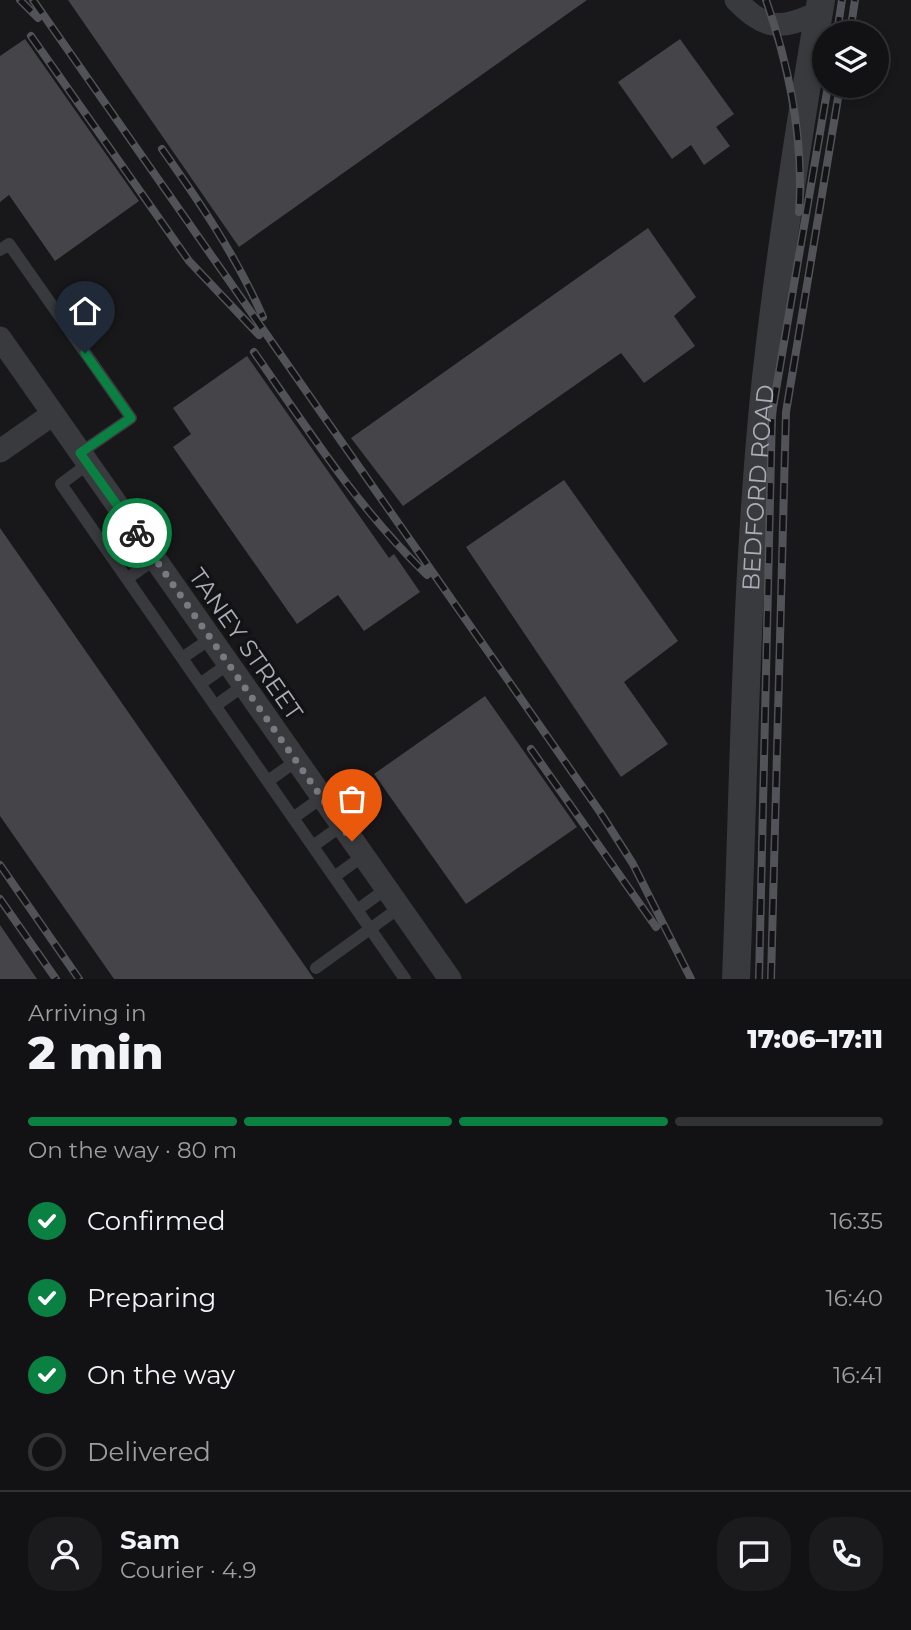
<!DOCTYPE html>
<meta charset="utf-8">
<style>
body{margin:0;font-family:Montserrat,sans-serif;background:#1b1b1d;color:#f1f3f6;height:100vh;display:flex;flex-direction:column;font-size:26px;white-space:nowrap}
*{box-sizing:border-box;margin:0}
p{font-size:23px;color:#9c9ea0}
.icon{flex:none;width:38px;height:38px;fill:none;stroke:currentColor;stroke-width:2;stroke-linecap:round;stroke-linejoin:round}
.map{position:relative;height:979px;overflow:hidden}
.panel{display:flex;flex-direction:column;background:#121214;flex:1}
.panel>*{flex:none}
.controls{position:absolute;left:812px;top:21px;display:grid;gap:14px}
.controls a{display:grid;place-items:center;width:77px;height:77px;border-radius:50%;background:#121214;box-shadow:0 4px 10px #0003,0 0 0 2px #313234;font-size:35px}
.pin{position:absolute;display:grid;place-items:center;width:60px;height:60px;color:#fff;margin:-72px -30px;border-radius:50% 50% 50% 0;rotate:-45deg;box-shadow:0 0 7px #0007}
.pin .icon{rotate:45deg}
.courier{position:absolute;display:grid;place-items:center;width:70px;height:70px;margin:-35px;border:5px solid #0b8043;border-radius:50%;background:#fff;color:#222;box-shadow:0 2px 9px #0007}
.head em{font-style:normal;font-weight:800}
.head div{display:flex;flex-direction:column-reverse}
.head{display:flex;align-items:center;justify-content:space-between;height:119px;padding:0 28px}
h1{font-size:46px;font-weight:800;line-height:52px}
.bar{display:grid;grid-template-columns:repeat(4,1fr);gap:10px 7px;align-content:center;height:84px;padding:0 28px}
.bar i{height:9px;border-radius:5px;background:#313234}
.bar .active{background:#0b8043}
.bar p{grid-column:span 4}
.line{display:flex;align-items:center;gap:18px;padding:0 28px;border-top:2px solid #313234}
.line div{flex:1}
.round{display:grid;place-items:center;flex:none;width:74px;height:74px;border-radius:28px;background:#1b1b1d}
ol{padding:0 28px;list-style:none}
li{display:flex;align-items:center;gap:21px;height:77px}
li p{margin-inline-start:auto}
li .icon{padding:7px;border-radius:50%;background:#0b8043;color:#fff;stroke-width:4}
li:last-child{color:#9c9ea0}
li i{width:38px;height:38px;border:4px solid #313234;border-radius:50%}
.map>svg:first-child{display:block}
.building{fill:#454549}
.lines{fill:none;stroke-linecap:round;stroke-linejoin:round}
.service{stroke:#393a3e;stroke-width:12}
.minor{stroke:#393a3e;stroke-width:23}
.tertiary{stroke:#393a3e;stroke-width:28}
.rail-casing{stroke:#525359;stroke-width:8}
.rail{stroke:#131315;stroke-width:5;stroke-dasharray:16;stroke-linecap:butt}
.done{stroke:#787a81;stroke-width:7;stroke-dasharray:0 12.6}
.route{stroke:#0b8043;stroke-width:9}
.labels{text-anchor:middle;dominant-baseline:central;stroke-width:7;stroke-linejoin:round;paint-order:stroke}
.street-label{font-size:24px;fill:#abaeb8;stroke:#131315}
</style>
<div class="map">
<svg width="911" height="979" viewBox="0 0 911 979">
<rect width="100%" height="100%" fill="#18181a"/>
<path class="building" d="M 68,0 L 587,0 L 239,247 Z
M 25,39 L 139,201 L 55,261 L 9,195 L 0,202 L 0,56 Z
M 680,39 L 734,114 L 716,127 L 730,146 L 704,165 L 691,145 L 672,159 L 618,82 Z
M 648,228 L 696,297 L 674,316 L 695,346 L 644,383 L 621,353 L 403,506 L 351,438 Z
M 247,356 L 389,558 L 394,554 L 420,592 L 364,631 L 338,595 L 297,624 L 173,447 L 191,434 L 173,408 Z
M 564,480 L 678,641 L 624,682 L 668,744 L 621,777 L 466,547 Z
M 0,528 L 314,979 L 114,979 L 0,816 Z
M 485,696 L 577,827 L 466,904 L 374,774 Z
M 0,925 L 37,979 L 0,979 Z"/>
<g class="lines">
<path class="service" d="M 0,250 L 9,244 L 131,418 L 80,453
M 88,464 L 61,484 L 405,979
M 108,550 L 135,531
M 128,578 L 155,559
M 182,658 L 210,639
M 200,684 L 227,665
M 215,706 L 243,686
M 268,781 L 296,761
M 293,818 L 321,798
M 313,846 L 341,826
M 334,877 L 363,856
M 357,910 L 386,889
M 316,968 L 399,908"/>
<path class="minor" d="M 736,0 C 765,31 782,30 819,12
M 0,338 L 450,979
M 0,451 L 53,414"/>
<path class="tertiary" id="s1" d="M 736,979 C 744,782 745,584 765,387 C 779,258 799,129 821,0"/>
<g class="rail-casing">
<path id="rail" d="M 20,0 L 38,18
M 33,0 L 600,812 L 633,864 L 691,979
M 766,0 C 790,69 804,139 799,212
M 837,33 L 842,0
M 850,33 L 855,0
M 31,36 L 189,261 L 259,335
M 162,149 C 201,204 236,256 263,317
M 254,352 C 309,431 358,508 427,575
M 531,749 L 656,927
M 0,865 L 79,979
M 0,899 L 56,979
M 759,979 L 772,413 L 828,86
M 771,979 L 786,412 L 840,86"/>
</g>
<use href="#rail" class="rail"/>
</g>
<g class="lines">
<path class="done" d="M 137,533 L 352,841"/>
<path class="route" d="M 85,353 L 131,418 L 80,453 L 137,533"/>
</g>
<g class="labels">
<g class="street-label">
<text stroke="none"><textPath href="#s1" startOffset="492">BEDFORD ROAD</textPath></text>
<text transform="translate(246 644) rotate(55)">TANEY STREET</text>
</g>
</g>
</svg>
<div class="controls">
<a><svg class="icon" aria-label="layers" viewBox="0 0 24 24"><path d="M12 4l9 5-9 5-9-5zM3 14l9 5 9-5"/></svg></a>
</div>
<div class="pin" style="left:352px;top:841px;background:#ea580c"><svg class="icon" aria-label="bag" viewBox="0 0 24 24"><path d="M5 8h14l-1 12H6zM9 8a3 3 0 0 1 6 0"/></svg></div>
<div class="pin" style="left:85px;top:353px;background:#1f2937"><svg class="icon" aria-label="home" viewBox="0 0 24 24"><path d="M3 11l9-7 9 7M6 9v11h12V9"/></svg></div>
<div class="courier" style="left:137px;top:533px"><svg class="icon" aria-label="bike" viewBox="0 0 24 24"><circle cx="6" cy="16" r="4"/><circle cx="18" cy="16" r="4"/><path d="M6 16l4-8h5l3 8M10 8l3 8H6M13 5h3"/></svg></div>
</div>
<section class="panel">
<div class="head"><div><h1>2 min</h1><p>Arriving in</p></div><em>17:06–17:11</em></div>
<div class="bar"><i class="active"></i><i class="active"></i><i class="active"></i><i></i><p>On the way · 80 m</p></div>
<ol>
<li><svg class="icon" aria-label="check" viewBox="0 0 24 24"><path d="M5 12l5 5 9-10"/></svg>Confirmed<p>16:35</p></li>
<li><svg class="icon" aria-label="check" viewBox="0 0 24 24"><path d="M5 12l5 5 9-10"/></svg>Preparing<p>16:40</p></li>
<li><svg class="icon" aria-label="check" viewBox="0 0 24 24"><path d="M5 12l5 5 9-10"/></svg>On the way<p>16:41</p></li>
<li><i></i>Delivered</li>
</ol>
<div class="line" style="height:126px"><a class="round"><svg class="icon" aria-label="person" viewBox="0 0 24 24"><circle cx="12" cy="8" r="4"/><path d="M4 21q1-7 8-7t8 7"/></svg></a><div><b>Sam</b><p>Courier · 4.9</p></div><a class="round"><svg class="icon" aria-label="chat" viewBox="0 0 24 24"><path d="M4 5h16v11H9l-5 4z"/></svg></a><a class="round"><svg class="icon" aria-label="phone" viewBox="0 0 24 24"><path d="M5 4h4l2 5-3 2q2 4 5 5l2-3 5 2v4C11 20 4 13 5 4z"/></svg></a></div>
</section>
